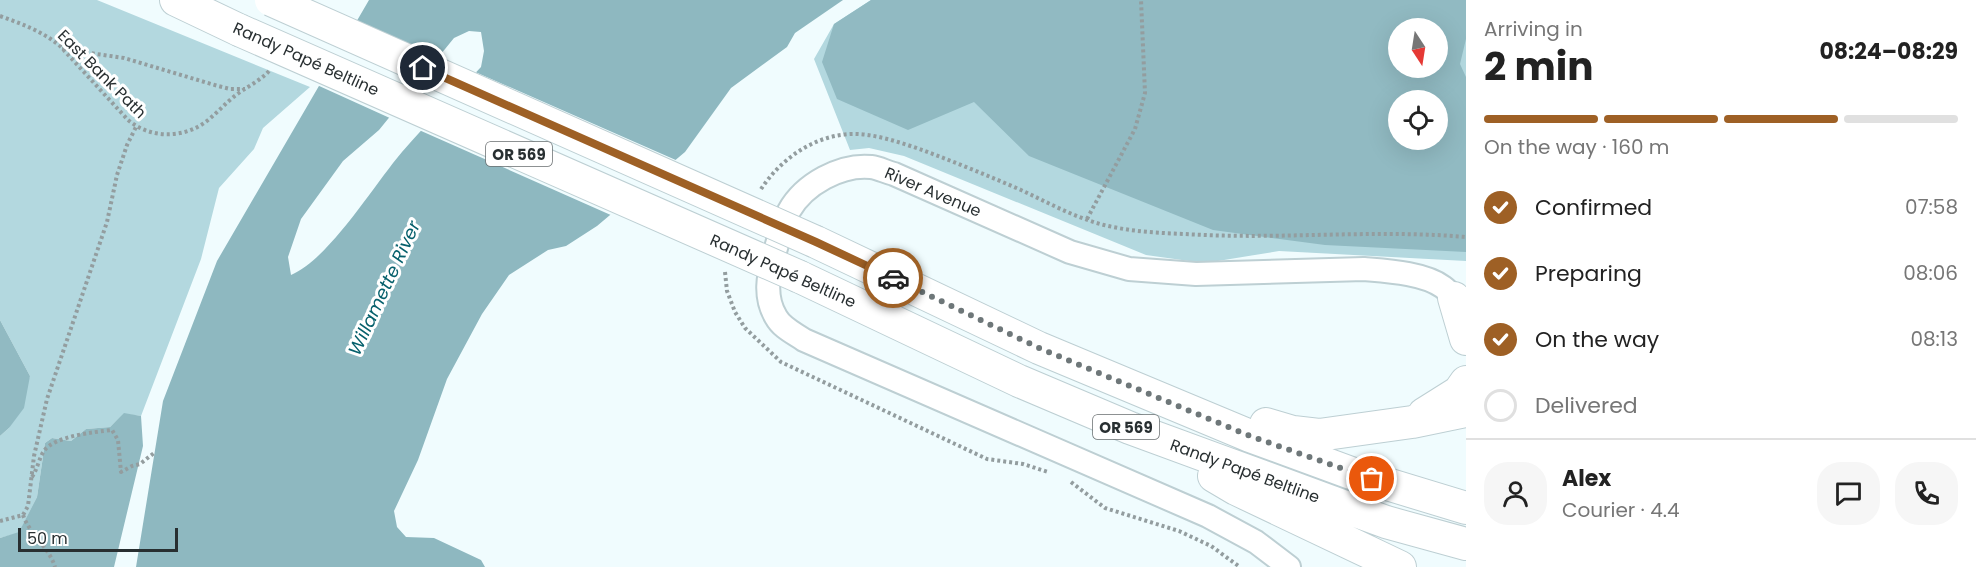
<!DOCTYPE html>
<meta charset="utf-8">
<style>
body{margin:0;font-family:Poppins,sans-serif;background:#f6f6f6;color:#222;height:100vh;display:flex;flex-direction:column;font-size:22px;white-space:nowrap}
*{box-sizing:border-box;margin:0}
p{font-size:20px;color:#767676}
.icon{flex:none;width:33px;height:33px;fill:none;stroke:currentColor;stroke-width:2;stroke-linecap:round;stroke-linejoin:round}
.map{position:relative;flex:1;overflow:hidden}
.drawer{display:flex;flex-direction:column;background:#fff;width:510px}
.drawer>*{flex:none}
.needle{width:39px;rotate:168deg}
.fabs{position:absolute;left:1388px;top:18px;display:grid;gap:12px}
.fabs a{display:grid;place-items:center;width:60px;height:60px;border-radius:50%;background:#fff;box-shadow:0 6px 24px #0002;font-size:30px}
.scale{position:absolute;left:18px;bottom:15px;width:160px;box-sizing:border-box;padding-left:6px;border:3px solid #282f31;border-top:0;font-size:16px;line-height:21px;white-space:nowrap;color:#282f31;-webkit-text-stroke:4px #fff;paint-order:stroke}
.pin{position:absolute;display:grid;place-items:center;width:51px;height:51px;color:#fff;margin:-26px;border:3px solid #fff;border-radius:50%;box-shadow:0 2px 6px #0007}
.courier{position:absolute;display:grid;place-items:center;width:60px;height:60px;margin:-30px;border:4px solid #9e6025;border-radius:50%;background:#fff;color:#222;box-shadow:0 2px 8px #0007}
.summary em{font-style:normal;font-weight:700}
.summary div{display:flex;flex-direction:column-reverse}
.summary{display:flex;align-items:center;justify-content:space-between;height:102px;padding:0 18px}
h1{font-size:39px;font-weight:700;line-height:45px}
.bar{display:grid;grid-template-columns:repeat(4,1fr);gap:9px 6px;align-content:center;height:72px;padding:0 18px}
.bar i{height:8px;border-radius:4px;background:#e0e0e0}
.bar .selected{background:#9e6025}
.bar p{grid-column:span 4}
.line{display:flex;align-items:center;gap:15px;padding:0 18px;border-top:2px solid #e0e0e0}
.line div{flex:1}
.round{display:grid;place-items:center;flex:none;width:63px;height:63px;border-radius:24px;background:#f6f6f6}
ol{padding:0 18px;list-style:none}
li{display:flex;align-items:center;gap:18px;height:66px}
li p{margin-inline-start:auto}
li .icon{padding:6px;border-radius:50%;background:#9e6025;color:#fff;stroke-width:4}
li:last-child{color:#767676}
li i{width:33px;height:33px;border:3px solid #e0e0e0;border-radius:50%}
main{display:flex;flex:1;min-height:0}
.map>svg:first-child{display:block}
.green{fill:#b3d8df;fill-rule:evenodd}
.forest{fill:#91bac2;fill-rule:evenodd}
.water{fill:#8eb8c0;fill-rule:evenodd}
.pier{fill:#f0fcfe}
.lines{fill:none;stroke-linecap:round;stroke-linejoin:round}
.tertiary-casing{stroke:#bdcfd3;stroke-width:26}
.motorway-casing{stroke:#bdcfd3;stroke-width:34}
.path{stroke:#939d9f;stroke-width:4;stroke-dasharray:3 3;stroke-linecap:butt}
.tertiary{stroke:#fff;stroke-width:22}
.motorway{stroke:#fff;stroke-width:32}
.motorway-bridge-casing{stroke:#bdcfd3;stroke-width:34;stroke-linecap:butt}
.motorway-bridge{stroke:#fff;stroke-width:32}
.done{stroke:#6e7779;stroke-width:6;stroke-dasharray:0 10.8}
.route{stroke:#9e6025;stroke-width:8}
.labels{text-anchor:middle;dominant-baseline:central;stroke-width:6;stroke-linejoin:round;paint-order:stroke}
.shield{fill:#fff;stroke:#686d6f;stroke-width:1.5}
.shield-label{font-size:15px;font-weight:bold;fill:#282f31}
.street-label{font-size:16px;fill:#282f31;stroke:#fff}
.water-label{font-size:18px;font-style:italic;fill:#06606c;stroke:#fff}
</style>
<main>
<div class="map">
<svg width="1466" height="567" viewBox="0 0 1466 567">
<rect width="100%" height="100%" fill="#f0fcfe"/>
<path class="green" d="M 0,0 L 97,0 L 310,87 L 263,128 L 254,149 L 219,188 L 201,259 L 141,416 L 124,414 L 110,427 L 86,429 L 71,441 L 52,438 L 45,443 L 37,497 L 19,533 L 0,538 L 0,436 L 9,428 L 30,376 L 0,320 Z
M 871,0 L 1466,0 L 1466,261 L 1279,251 L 1218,261 L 1189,261 L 1146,255 L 904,156 L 869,148 L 850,150 L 814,59 L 834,24 ZM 1398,28 L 1437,28 L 1437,68 L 1398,68 ZM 1398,100 L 1437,100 L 1437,140 L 1398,140 Z"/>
<path class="forest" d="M 871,0 L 1466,0 L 1466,39 L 1460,64 L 1466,77 L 1466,252 L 1325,245 L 1213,230 L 1029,156 L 974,102 L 908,130 L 837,99 L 822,62 L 834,24 ZM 1398,28 L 1437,28 L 1437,68 L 1398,68 ZM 1398,100 L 1437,100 L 1437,140 L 1398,140 Z
M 0,320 L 30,376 L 24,408 L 9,428 L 0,436 Z
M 124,413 L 141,416 L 143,446 L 114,567 L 0,567 L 0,538 L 19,532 L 37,497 L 45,443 L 52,438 L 71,441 L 86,429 L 110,427 Z"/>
<path class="water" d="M 369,0 L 843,0 L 795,33 L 787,47 L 731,88 L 685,152 L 597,226 L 566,246 L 548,250 L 509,275 L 482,314 L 447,379 L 418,460 L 394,511 L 397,527 L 406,537 L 434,538 L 481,560 L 485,567 L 136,567 L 163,401 L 217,261 ZM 469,31 L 481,32 L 484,51 L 481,67 C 455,95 427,123 402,152 C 373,186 330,258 291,275 L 288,257 L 301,219 L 343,161 L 379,130 L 454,38 Z"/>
<path class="pier" d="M 354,19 L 442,58 L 392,119 L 317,85 Z
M 473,71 L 678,161 L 613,216 L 419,130 Z"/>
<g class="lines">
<g class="tertiary-casing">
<path id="tertiary" d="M 1289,567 L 1256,542 L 1208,516 L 804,340 C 794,333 782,328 776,317 C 764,297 768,276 774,255 C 778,240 783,224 789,211 C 804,184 841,164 871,167 C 879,168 886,172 894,174 L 1070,252 L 1129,269 L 1196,274 L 1364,269 C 1387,271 1424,273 1443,287 C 1450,292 1457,301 1463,308"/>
</g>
<g class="motorway-casing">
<path id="motorway" d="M 176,0 L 239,30
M 816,242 L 1039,348 L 1250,436 L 1351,473 L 1466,508
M 800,277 L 1019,381 L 1130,428 L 1386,522 L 1466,544
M 1454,298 L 1466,339
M 1424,414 L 1459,392 L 1466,382
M 1266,424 L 1293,432 L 1319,435 L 1412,422 L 1466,411
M 1214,476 L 1236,489 L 1400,567"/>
</g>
<path class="path" d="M 0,16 C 22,24 42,31 60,46 L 128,120 C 148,137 178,139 201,125 C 214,117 224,104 236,95 C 248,86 260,81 270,70
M 62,49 L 124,58 L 218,86 L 230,89 L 245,89
M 761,189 C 781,159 813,136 850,134 C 874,133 902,143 925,151 C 957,163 989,176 1021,190 C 1051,204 1081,221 1113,227 C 1137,232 1161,233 1185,234 C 1279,240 1373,229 1466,237
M 1087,219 L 1135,129 L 1145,93 L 1141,0
M 725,272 L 727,291 L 735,312 L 745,328 L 781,362 L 987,459 L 1023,464 L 1048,472
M 32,477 C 38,468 39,458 44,451 C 54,436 95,432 112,430 L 118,440 L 121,472 L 132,466 L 140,464 L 154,453
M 1071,482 L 1105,508 L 1179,531 L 1211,546 L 1240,567
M 23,515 C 30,535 49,547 55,567
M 0,521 L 23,515 L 28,506 L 34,456 L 47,399 L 107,222 L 117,175 L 127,145 L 136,127"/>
<use href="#tertiary" class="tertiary"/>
<use href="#motorway" class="motorway"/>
<g class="motorway-bridge-casing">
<path id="motorway-bridge" d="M 271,0 L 816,242
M 239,30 L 800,277"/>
</g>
<use href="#motorway-bridge" class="motorway-bridge"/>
</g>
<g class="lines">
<path class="done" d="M 893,278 L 1039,348 L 1250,436 L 1372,479"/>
<path class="route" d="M 423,68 L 816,242 L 893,278"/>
</g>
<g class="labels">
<g class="shield">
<rect x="486" y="142" width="66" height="24" rx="4.5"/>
<rect x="1093" y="415" width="66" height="24" rx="4.5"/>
</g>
<g class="shield-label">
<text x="519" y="154">OR 569</text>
<text x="1126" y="427">OR 569</text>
</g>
<g class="street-label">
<text transform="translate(306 59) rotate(24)">Randy Papé Beltline</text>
<text transform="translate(102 74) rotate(45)">East Bank Path</text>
<text transform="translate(933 192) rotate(23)">River Avenue</text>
<text transform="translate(783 271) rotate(24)">Randy Papé Beltline</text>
<text transform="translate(1245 471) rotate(20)">Randy Papé Beltline</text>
</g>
<g class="water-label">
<text transform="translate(384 288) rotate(-65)">Willamette River</text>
</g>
</g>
</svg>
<div class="fabs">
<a><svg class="needle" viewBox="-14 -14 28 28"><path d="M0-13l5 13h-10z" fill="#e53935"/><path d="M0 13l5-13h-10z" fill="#767676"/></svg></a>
<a><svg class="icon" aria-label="locate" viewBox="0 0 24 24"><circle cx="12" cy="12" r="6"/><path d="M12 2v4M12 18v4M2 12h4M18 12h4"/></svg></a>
</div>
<div class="scale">50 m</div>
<div class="pin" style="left:1372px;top:479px;background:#ea580c"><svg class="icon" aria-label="bag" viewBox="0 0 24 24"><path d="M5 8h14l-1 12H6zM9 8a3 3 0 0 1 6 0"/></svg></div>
<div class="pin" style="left:423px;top:68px;background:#1f2937"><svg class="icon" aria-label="home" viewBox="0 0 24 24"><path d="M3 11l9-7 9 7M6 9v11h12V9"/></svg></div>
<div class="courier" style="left:893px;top:278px"><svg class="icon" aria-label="car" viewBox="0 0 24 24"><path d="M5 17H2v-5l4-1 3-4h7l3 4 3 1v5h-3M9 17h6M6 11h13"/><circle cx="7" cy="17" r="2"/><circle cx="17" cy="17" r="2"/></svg></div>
</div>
<section class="drawer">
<div class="summary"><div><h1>2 min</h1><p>Arriving in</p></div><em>08:24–08:29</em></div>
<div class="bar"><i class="selected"></i><i class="selected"></i><i class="selected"></i><i></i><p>On the way · 160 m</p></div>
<ol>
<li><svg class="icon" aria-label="check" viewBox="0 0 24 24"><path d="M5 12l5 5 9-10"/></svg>Confirmed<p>07:58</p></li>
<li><svg class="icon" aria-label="check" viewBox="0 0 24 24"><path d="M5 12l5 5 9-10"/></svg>Preparing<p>08:06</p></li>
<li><svg class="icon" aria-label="check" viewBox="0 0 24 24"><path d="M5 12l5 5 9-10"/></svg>On the way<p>08:13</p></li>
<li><i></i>Delivered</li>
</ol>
<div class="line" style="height:108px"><a class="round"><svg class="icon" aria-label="person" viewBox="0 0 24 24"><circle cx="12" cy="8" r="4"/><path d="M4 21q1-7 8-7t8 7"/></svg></a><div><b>Alex</b><p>Courier · 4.4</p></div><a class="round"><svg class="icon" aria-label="chat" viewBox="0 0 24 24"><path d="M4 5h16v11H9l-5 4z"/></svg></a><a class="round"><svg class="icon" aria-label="phone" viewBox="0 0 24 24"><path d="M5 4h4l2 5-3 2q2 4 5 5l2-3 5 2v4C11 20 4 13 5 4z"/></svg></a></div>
</section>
</main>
